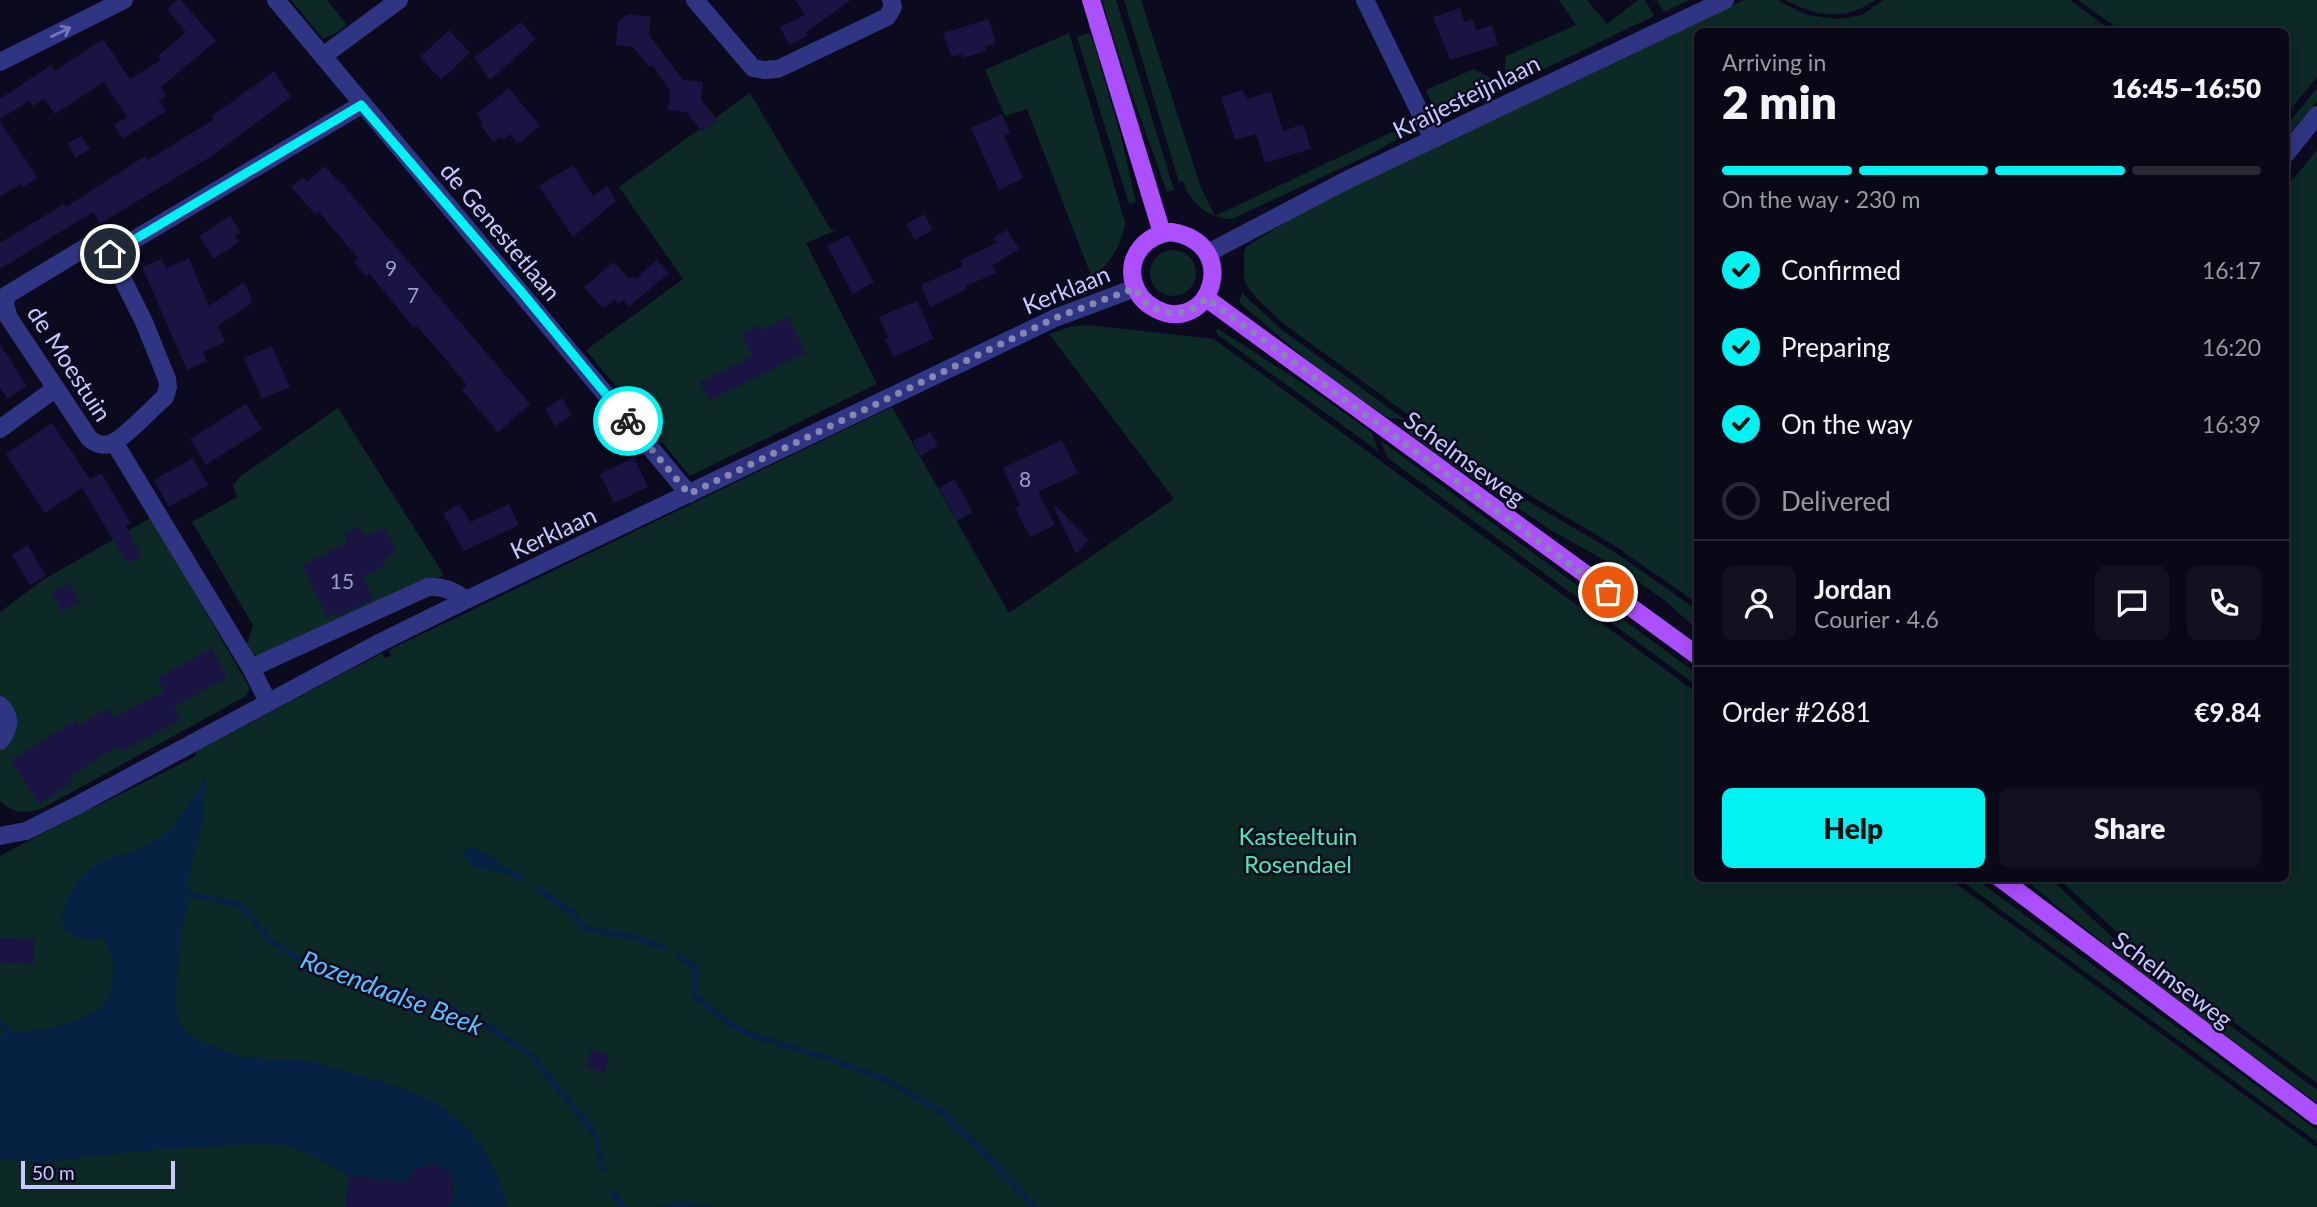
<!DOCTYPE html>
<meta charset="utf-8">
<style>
body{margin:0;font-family:Lato,sans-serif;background:#111120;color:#f1f3f6;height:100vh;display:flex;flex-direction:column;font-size:26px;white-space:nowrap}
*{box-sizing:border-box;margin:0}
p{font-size:23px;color:#989aa1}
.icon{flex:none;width:38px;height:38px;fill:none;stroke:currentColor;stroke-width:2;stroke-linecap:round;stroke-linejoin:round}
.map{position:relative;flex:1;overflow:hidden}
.panel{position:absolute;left:1694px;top:28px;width:595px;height:854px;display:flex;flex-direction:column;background:#080817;border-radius:10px;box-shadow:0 4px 18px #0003,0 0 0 2px #292936}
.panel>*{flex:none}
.scale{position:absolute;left:21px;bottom:18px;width:154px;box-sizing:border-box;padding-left:7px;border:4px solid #c9c8ff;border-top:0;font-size:19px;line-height:24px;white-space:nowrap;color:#c9c8ff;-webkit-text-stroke:5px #0b0a1f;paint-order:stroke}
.pin{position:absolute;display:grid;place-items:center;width:60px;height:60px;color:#fff;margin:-30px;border:4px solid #fff;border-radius:50%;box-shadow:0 2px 7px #0007}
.courier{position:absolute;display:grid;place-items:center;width:70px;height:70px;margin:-35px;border:5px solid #00f2f3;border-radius:50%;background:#fff;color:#222;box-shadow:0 2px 9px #0007}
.overview em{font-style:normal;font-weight:800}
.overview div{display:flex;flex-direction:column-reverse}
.overview{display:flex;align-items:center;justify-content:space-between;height:119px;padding:0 28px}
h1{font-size:46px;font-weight:800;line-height:52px}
.bar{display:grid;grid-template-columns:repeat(4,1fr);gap:10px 7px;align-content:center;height:84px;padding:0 28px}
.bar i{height:9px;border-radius:5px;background:#292936}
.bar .active{background:#00f2f3}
.bar p{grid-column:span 4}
.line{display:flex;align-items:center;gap:18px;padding:0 28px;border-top:2px solid #292936}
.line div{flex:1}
.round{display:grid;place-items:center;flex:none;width:74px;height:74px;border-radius:10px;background:#111120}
ol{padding:0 28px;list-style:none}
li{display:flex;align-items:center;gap:21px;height:77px}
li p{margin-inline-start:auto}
li .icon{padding:7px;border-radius:50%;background:#00f2f3;color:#111;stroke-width:4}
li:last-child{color:#989aa1}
li i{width:38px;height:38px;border:4px solid #292936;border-radius:50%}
.button{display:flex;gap:14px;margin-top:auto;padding:14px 28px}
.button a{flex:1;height:80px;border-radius:10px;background:#00f2f3;color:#111;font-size:28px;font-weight:800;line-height:80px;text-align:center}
.button a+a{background:#111120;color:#f1f3f6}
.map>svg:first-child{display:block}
.green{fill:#0c2926}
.water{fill:#062242}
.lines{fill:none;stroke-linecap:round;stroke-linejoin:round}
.stream{stroke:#062242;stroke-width:6}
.building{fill:#191442}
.minor{stroke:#303583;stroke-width:18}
.major{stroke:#ac4fff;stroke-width:18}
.oneway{stroke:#7577bb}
.done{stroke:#8686b1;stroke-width:7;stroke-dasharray:0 12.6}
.route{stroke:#00f2f3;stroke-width:9}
.labels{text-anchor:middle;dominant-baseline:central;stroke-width:5;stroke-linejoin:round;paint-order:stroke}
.number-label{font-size:21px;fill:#9d9bd0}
.street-label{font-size:24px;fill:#c9c8ff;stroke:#0b0a1f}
.park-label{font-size:24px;fill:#48ebb2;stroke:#0b0a1f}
.water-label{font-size:26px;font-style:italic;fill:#56c1ff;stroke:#0b0a1f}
</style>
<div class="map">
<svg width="2317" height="1207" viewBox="0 0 2317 1207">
<rect width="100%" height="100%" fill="#0b0a1f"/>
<path class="green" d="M 291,0 L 327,0 L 347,25 L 333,35 L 323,39 Z
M 1102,0 L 1116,0 L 1174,190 L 1167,192 L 1128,83 Z
M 1124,0 L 1141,0 L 1201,188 L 1215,216 L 1409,124 L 1407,134 L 1367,156 L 1232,219 C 1207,218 1191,204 1183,181 L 1179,182 Z
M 1559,0 L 1587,0 L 1607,24 L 1638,0 L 1645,0 L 1654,16 L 1507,87 L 1504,78 L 1506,56 L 1576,25 Z
M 1657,0 L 1689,0 L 1664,12 Z
M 1744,0 L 1777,0 L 1807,15 L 1839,19 L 1862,15 L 1884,0 L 2070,0 L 2112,31 L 1698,32 L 1697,603 L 1615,546 L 1469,459 L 1284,324 L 1257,299 L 1248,287 L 1244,279 L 1244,252 L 1246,247 L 1309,207 Z
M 1785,0 L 1876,0 C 1843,21 1819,17 1785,0 Z
M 2078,0 L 2317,0 L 2317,77 L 2286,115 L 2286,32 L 2121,31 Z
M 1069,33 L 1125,222 C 1124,241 1108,267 1092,278 L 1027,109 L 1005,116 L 985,70 Z
M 1089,33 L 1093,40 L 1121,136 L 1136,202 L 1129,204 L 1077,37 Z
M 1474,69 L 1492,79 L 1500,91 C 1486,97 1449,122 1437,110 C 1432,105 1429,96 1426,90 Z
M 2317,88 L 2317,101 L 2288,135 L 2286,133 L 2286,126 Z
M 750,93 L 831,230 L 836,230 L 806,243 L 877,384 L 690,476 L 586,350 L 683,279 L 619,187 Z
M 2317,150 L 2317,1083 L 2141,954 L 2059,879 L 2286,878 L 2286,188 Z
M1150 273a23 23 0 1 1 46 0a23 23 0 1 1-46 0Z
M 1242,293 L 1281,329 L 1405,420 L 1386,417 L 1314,366 L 1239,302 Z
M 1088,325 L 1214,339 L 1697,693 L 1698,878 L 1950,879 L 2317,1148 L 2317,1207 L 0,1207 L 0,856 L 90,808 L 93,808 L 194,757 L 197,751 L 382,653 L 385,658 L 391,656 L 389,650 L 892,407 L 1009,613 L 1174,499 L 1049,334 L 1070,327 Z
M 1218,329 L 1307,386 L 1372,433 L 1378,451 L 1218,335 L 1216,331 Z
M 338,408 L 444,575 L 342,623 L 259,656 L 251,654 L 246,647 L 253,625 L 192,522 L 237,497 L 233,485 L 241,476 Z
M 1399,425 L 1418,429 L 1465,464 L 1613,551 L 1697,610 L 1697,630 L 1668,603 L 1624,571 L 1554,532 L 1434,453 Z
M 1380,440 L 1697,674 L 1697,686 L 1388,458 Z
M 152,517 L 250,689 L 246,696 L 43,808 C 26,814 14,814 0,801 L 0,750 C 22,732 23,712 0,695 L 0,612 L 43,580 Z
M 1959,879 L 1976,879 L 2317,1130 L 2317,1142 Z
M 2024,879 L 2051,879 L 2116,941 L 2317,1090 L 2317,1103 L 2138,971 Z"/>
<path class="water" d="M 206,776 L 203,820 L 188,883 L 191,895 L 183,922 L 175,1001 L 179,1021 L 192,1037 L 242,1057 L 310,1061 L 396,1086 L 435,1102 L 461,1121 L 481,1144 L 497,1175 L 508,1207 L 448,1207 C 475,1176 424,1142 407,1182 L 348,1175 L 307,1153 L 285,1145 L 252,1144 L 143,1151 L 37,1163 L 14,1161 L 0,1158 L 0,1035 C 28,1031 88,1027 106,1001 C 110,996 111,986 112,980 C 116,967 111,950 104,939 C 86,939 78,940 63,929 C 61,909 62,910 71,894 C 97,846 123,863 160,837 C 180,823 193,797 206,776 Z
M 473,847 C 485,852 499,857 503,870 L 498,873 L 470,866 L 463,856 L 465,849 Z
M 679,1201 L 713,1207 L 656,1207 Z"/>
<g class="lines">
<path class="stream" d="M 497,867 L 523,878
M 538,888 L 574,915 L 586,929 L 634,937 L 667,949
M 183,895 L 191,895 L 238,904 L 248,913 L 270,941 L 312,966 L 363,979 L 439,1004 L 486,1025 L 530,1054 L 580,1115 L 596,1136 L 603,1169
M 679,955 L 694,966 L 694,995 L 731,1025 L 752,1035 L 830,1059 L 886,1080 L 943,1113 L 993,1162 L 1034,1207
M 0,1023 L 16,1039
M 613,1193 L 624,1207"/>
</g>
<path class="building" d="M 178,0 L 181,0 L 216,41 L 161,87 L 166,96 L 159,101 L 166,111 L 123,139 L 114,125 L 127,117 L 104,82 L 55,114 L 44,99 L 33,106 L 29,101 L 0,119 L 0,99 L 51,65 L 55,71 L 103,39 L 130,79 L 161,60 L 158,56 L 186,32 L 167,9 Z
M 795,0 L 851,0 L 806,32 L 808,36 L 789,45 L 780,27 L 805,15 Z
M 1460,8 L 1464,22 L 1473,19 L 1476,30 L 1492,25 L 1498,45 L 1450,60 L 1433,17 Z
M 628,14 L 651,17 L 649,35 L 683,80 L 703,82 L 701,100 L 718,120 L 702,132 L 686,112 L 668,110 L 670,90 L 652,65 L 649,67 L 633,47 L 616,45 L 618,22 Z
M 989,19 L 996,43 L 985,47 L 986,51 L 963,58 L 962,54 L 951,57 L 943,33 Z
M 521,22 L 536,39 L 490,80 L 474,58 Z
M 449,30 L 470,53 L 441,80 L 420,57 Z
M 274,71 L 291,97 L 210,157 L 100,224 L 93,212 L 0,269 L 0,243 L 64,204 L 66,207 L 145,156 L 148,160 L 213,120 L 211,117 Z
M 509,88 L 540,126 L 518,144 L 510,134 L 503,140 L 500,137 L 494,142 L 480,125 L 483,122 L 477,114 Z
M 1243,90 L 1246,99 L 1271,92 L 1283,131 L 1303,124 L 1311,149 L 1265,163 L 1256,134 L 1235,140 L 1221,97 Z
M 1002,114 L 1010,133 L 1004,136 L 1023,178 L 999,190 L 971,128 Z
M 0,121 L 38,178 L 23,187 L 21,184 L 0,197 Z
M 81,136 L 90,149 L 75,158 L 68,143 Z
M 573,165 L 593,196 L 607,186 L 616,201 L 573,237 L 539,186 Z
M 325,166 L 337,180 L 338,179 L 530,404 L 498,432 L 462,390 L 467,385 L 436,348 L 417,326 L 414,328 L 369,273 L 366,276 L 354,262 L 358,258 L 318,211 L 315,214 L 291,187 L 303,177 L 307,181 Z
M 924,214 L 933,230 L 915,240 L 906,224 Z
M 230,216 L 241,233 L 235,236 L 239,242 L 214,259 L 199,236 Z
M 1007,230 L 1019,249 L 992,266 L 996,273 L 966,286 L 967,289 L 930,307 L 921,285 L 963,266 L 960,260 L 997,243 L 993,238 Z
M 848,235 L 874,282 L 853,294 L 827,246 Z
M 189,258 L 209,306 L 244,282 L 253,302 L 218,326 L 225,342 L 203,352 L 207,361 L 187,370 L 142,267 L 162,259 L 166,268 Z
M 657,260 L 669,273 L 629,307 L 623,300 L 618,304 L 615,299 L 603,309 L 584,287 L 614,262 L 629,279 L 633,276 L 635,279 Z
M 917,301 L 934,339 L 893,357 L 885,339 L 889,339 L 879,317 Z
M 788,317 L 806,353 L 709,400 L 700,382 L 753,356 L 742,333 L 760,325 L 763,330 Z
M 0,344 L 27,386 L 7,399 L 0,387 Z
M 272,346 L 290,387 L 262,399 L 244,358 Z
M 562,398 L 572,415 L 555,426 L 545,409 Z
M 246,404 L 262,429 L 206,465 L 190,439 Z
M 52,423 L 90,479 L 101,473 L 131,523 L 126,526 L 141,556 L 127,563 L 82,488 L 45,513 L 6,454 Z
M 930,432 L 938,446 L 920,456 L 913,441 Z
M 1062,440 L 1078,473 L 1038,492 L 1055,525 L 1030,537 L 1015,508 L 1020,505 L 1003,468 Z
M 634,457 L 648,487 L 614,503 L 600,474 Z
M 193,458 L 208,485 L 169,507 L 154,480 Z
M 954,479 L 973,512 L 957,521 L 939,488 Z
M 459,504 L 471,522 L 509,504 L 519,525 L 464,551 L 443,514 Z
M 1056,506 L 1089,540 L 1076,554 L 1054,508 Z
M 358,526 L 365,537 L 385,527 L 397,552 L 386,557 L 382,568 L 363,576 L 374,599 L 338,616 L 334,614 L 328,618 L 302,565 L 348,542 L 344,533 Z
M 28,545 L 46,576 L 30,585 L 12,555 Z
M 69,582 L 80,602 L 62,611 L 52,592 Z
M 212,648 L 227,677 L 173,708 L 180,720 L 121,752 L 118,746 L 70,777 L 73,782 L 39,804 L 11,761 L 76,720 L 79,725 L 108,708 L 114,718 L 164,691 L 157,678 Z
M 0,938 L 34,939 L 34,964 L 0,963 Z
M 592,1049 L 606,1054 L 609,1060 L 604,1073 L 586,1067 Z
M 434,1164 L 447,1170 L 454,1181 L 454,1197 L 448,1207 L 345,1207 L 349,1175 L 405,1182 L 416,1168 Z"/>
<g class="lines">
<path class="minor" d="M 276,0 L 689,494
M 695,0 L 753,68 L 764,70 L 778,69 L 887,17 L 893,7 L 891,0
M 1365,0 L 1433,139
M 323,56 L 399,0
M 0,62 L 124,0
M 2286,154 L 2317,115
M 88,246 L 100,247 L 110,254 L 144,322 L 167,379 L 168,387 L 165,397 C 151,409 129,434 114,442 C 105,447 96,445 89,438 L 9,318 L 5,305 L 7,295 Z
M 1208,253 L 1345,181 L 1725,0
M 110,254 L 361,105
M 0,429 L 56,388
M 114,442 L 251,668 L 268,702
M 251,668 L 428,587 C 444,586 454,591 466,600
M 0,705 C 12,717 10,728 0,741
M 0,836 L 26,831 L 72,808 L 381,642 L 466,600 L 1055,318 L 1135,288"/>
<path class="major" d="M 1091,0 L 1162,233
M 1171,232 C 1243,243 1210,337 1156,309 C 1144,303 1136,293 1133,280 C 1128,254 1147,235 1171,232 Z
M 1206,298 L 1698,656
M 2000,878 L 2317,1116"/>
</g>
<defs><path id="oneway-shaft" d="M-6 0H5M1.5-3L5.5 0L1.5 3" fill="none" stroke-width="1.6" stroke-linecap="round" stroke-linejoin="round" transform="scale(1.75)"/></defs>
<use class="oneway" href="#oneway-shaft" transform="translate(61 32) rotate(-26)"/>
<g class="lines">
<path class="done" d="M 628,421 L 689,494 L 1055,318 L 1135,288 C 1149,315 1185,323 1206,298 L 1608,592"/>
<path class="route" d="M 110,254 L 361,105 L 520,290 L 628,421"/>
</g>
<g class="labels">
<g class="number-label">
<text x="391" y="267">9</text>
<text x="413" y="294">7</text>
<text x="1025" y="478">8</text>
<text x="342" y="580">15</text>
</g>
<g class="street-label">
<text transform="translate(1466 96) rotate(-26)">Kraijesteijnlaan</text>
<text transform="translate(501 231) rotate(50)">de Genestetlaan</text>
<text transform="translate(1066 289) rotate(-22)">Kerklaan</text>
<text transform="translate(70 363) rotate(57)">de Moestuin</text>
<text transform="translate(1465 458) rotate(36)">Schelmseweg</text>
<text transform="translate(553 532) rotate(-25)">Kerklaan</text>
<text transform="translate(2173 979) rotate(37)">Schelmseweg</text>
</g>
<g class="park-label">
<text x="1298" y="835">Kasteeltuin<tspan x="1298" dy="28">Rosendael</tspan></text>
</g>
<g class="water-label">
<text transform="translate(392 992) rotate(21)">Rozendaalse Beek</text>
</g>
</g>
</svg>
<div class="scale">50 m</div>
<div class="pin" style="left:1608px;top:592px;background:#ea580c"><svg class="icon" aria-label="bag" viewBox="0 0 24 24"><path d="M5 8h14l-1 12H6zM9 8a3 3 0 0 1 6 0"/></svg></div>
<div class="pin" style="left:110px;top:254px;background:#1f2937"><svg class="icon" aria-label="home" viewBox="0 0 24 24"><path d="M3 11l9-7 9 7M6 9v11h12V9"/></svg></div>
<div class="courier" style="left:628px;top:421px"><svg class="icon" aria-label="bike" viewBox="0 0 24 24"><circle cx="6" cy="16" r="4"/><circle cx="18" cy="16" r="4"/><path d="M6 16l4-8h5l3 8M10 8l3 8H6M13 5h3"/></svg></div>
<section class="panel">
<div class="overview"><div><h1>2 min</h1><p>Arriving in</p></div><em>16:45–16:50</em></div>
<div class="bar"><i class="active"></i><i class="active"></i><i class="active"></i><i></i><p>On the way · 230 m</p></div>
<ol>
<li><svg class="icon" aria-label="check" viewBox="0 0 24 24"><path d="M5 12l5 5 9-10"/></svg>Confirmed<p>16:17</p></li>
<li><svg class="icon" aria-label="check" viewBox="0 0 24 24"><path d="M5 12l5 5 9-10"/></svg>Preparing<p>16:20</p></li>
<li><svg class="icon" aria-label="check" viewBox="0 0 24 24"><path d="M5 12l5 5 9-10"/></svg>On the way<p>16:39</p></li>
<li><i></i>Delivered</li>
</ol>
<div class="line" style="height:126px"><a class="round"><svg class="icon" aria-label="person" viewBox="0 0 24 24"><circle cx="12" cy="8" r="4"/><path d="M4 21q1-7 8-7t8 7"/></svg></a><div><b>Jordan</b><p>Courier · 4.6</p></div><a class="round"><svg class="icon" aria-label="chat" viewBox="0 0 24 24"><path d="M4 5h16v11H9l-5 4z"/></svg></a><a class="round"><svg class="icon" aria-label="phone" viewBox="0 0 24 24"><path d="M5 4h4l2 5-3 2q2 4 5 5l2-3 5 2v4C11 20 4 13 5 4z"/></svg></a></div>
<div class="line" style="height:91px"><div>Order #2681</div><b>€9.84</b></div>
<div class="button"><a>Help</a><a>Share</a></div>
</section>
</div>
